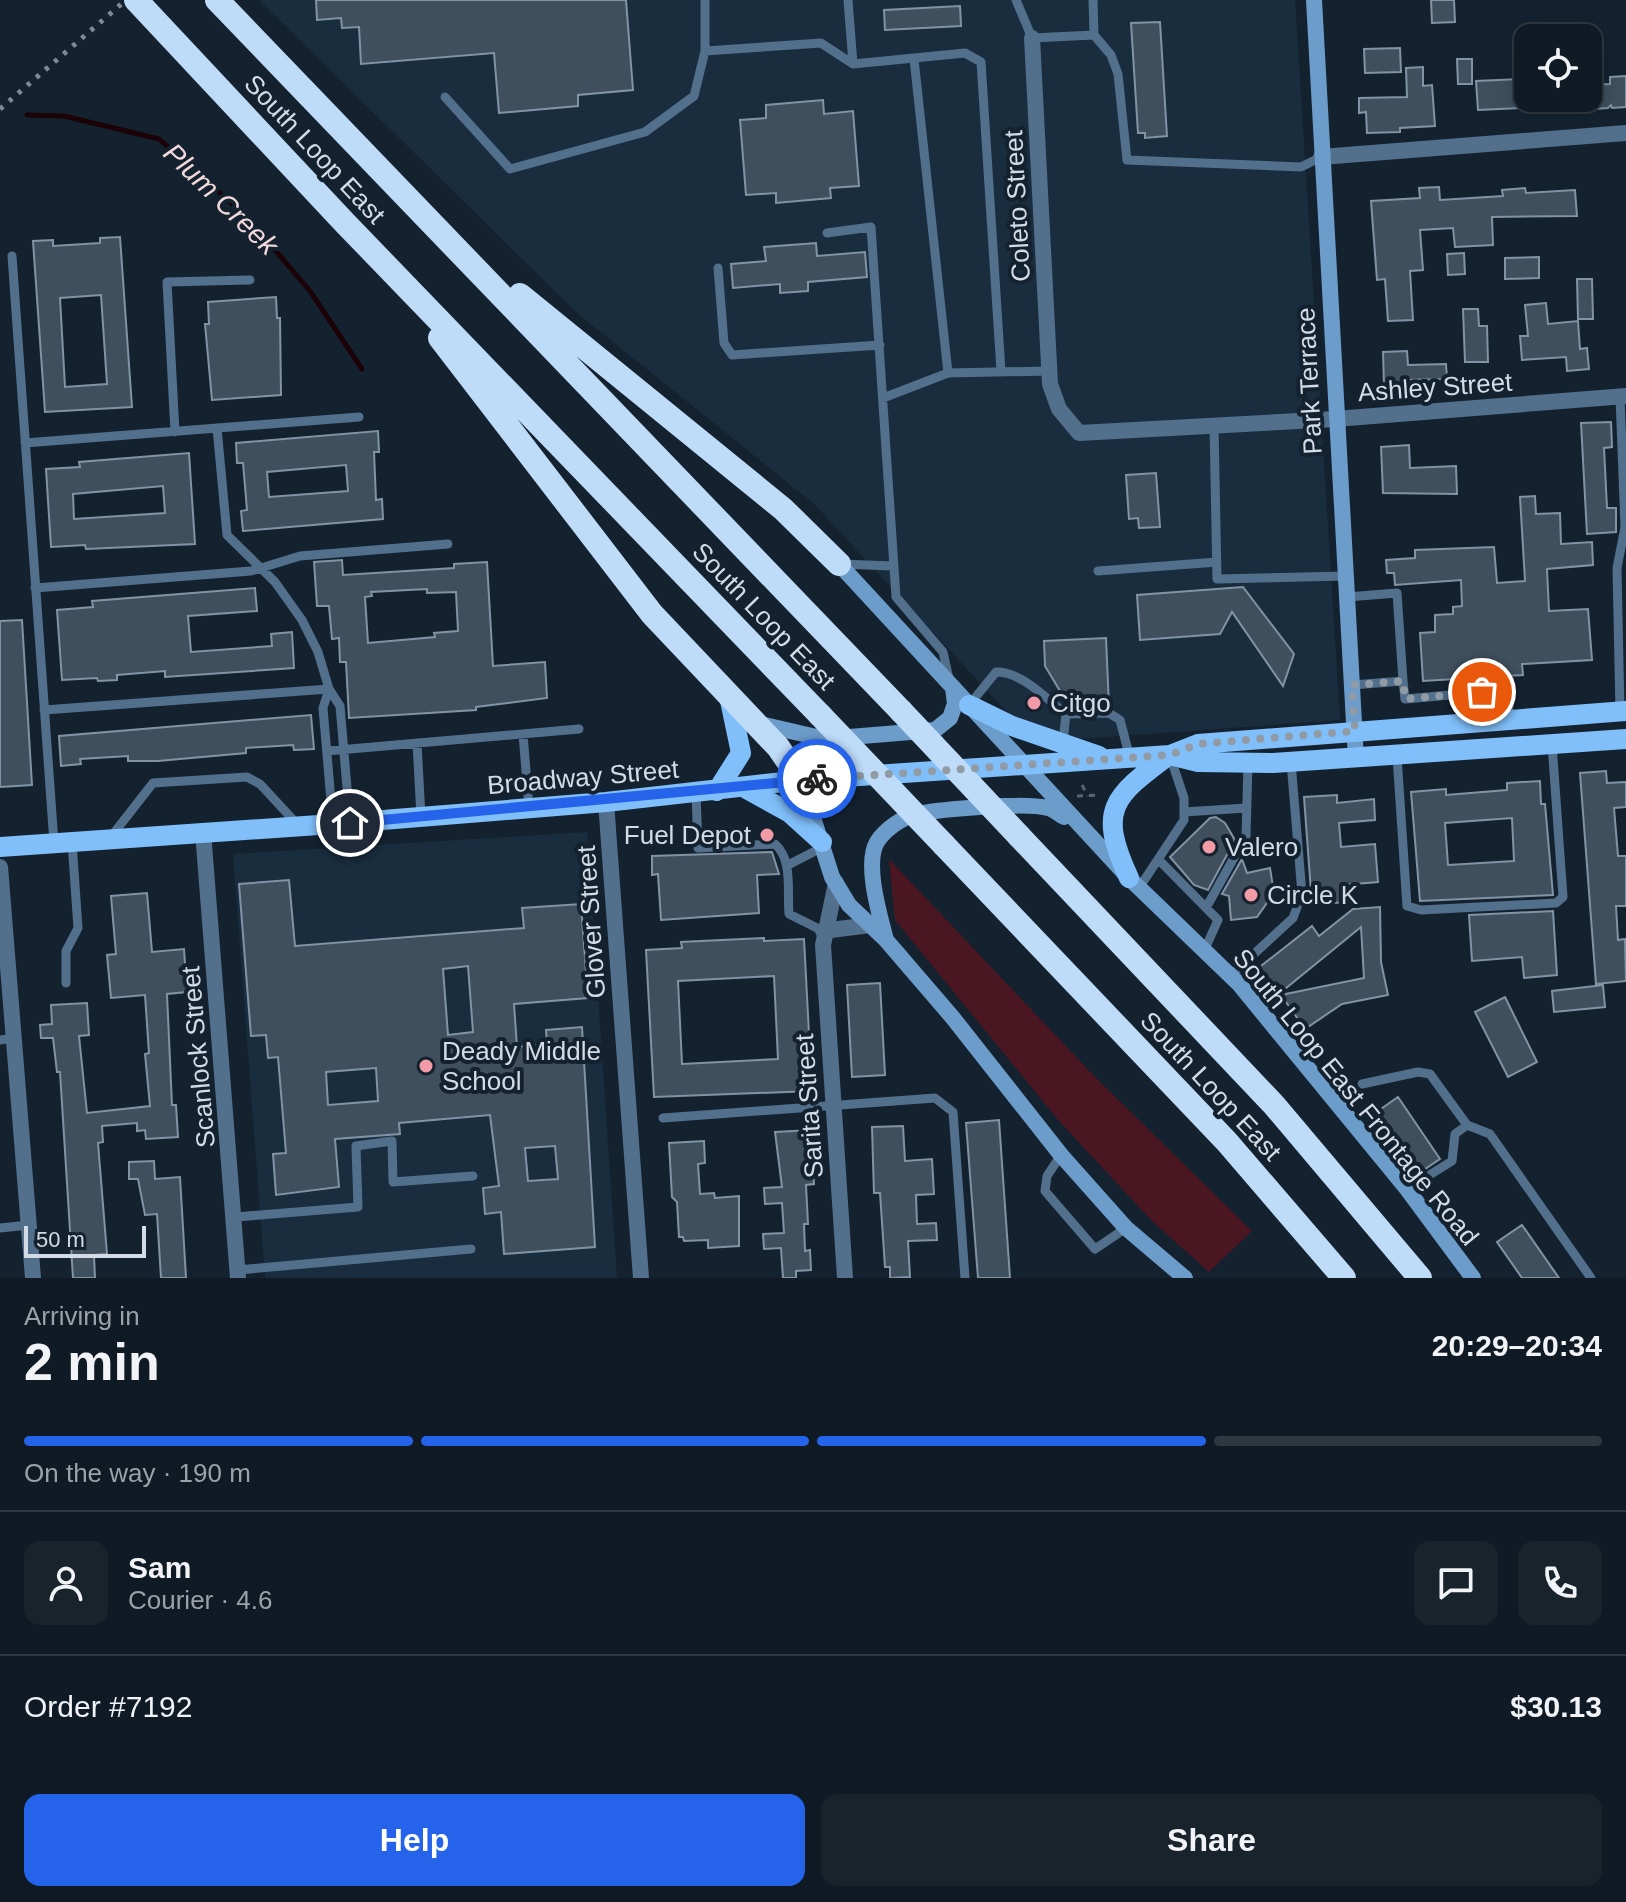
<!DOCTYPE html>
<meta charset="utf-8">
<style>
body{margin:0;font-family:Helvetica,sans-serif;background:#18232c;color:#f1f3f6;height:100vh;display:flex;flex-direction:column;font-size:30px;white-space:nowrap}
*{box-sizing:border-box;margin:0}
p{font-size:26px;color:#9ba1a6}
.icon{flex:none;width:44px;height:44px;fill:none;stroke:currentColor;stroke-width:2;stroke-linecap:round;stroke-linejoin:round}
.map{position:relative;height:1278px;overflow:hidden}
.sheet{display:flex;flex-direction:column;background:#0f1a24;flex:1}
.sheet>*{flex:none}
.fabs{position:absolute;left:1514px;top:24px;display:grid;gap:16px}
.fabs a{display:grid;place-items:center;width:88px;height:88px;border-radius:16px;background:#0f1a24;box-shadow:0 4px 20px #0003,0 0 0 2px #2f3841;font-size:40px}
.scale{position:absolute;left:24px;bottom:20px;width:122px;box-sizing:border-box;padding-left:8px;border:4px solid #d3dce6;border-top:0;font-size:22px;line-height:28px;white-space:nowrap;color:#d3dce6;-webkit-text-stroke:6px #142230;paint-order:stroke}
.pin{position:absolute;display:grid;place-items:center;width:68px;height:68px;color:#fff;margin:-34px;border:4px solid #fff;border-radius:50%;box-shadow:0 2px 8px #0007}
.courier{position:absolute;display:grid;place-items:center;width:80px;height:80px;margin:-40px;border:6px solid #2563eb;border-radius:50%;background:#fff;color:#222;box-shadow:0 2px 10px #0007}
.headline em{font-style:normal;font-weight:600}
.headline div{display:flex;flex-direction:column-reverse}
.headline{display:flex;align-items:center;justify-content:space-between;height:136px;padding:0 24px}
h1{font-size:52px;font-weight:600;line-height:60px}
.bar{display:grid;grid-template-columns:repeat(4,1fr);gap:12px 8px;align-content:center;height:96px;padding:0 24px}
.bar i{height:10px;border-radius:6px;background:#2f3841}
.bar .selected{background:#2563eb}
.bar p{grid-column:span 4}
.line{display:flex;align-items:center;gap:20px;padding:0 24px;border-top:2px solid #2f3841}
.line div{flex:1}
.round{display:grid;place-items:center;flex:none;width:84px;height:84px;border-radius:16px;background:#18232c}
.action{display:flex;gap:16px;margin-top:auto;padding:16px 24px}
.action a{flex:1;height:92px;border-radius:16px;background:#2563eb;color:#fff;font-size:32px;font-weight:600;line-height:92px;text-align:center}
.action a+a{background:#18232c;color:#f1f3f6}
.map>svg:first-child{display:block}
.built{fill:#192d3e}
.green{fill:#4a1622}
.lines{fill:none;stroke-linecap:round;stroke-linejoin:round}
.stream{stroke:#1b0206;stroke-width:5}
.building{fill:#3f4f5e;stroke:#8193a4;stroke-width:2;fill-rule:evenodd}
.path{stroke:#596572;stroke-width:3;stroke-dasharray:6 6;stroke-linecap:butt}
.lane{stroke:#526f8c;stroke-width:9}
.street{stroke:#526f8c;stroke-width:16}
.secondary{stroke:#6c9cca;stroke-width:16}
.primary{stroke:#80bffa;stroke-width:20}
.highway{stroke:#bedbf8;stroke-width:24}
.rail{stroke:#7e8a95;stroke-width:5;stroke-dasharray:4 8;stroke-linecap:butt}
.highway-bridge{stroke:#bedbf8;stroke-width:24}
.done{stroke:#909ba6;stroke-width:8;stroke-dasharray:0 14.4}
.route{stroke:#2563eb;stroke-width:10}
.poi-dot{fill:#f39aa7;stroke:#142230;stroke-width:3}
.labels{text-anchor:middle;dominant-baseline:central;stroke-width:8;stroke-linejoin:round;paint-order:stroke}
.street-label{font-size:26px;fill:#d3dce6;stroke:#142230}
.poi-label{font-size:26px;fill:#d3dce6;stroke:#142230;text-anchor:start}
.water-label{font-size:28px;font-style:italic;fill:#f4d9dc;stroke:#142230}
</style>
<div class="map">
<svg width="1626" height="1278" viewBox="0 0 1626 1278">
<rect width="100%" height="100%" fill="#142230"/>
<path class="built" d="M 259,0 L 1295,0 L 1340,720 L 1035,742 L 813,503 L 577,313 Z
M 587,832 L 617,1278 L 265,1278 L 233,854 Z"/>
<path class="green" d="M 889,859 L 1095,1077 L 1252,1231 L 1209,1272 L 1152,1221 L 1059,1121 L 895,920 Z"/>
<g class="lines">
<path class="stream" d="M 27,115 L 64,116 L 159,139 L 246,216 L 310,291 L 362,369"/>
</g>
<path class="building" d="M 316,0 L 626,0 L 633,90 L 578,95 L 578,106 L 499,113 L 494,53 L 361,64 L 359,27 L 342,28 L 341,18 L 317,20 Z
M 1431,0 L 1454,0 L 1455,22 L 1432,23 Z
M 960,6 L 961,26 L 885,30 L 884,10 Z
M 1160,22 L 1167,136 L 1145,138 L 1145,133 L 1138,133 L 1131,23 Z
M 1400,48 L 1401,72 L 1365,73 L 1364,49 Z
M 1457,59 L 1472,59 L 1472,84 L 1458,84 Z
M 1423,67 L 1423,86 L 1432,85 L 1435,126 L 1400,128 L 1400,132 L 1367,133 L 1366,112 L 1359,113 L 1359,98 L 1407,97 L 1406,68 Z
M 1626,76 L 1626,107 L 1612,108 L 1611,105 L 1608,108 L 1566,111 L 1565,98 L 1588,98 L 1588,85 L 1610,84 L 1610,77 Z
M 1520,79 L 1521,108 L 1478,110 L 1476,81 Z
M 823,100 L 824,114 L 853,111 L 859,186 L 830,188 L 831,198 L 776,203 L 776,193 L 746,195 L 740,120 L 766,118 L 766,105 Z
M 1439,187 L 1440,200 L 1503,196 L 1502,190 L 1525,188 L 1526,193 L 1575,190 L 1577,216 L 1492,217 L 1493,245 L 1455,247 L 1453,228 L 1420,230 L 1423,270 L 1410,271 L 1413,320 L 1388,321 L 1385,279 L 1377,280 L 1371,201 L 1420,198 L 1419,188 Z
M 120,237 L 132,407 L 45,412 L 33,241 L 53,240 L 53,246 L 100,243 L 100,238 ZM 101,295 L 107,384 L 65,387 L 60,298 Z
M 816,243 L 817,256 L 865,252 L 867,277 L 808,282 L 808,291 L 780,293 L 780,284 L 733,288 L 731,264 L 766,261 L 764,247 Z
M 1464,253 L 1465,274 L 1448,275 L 1447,254 Z
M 1539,257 L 1539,278 L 1505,279 L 1505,258 Z
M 1577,279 L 1592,279 L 1593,319 L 1578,319 Z
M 276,297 L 277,318 L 280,318 L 281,395 L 212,400 L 205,324 L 209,324 L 208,302 Z
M 1546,303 L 1548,324 L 1578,321 L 1580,349 L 1587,348 L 1589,369 L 1567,371 L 1566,357 L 1522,360 L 1520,336 L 1528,336 L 1525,305 Z
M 1463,309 L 1478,309 L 1479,326 L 1487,326 L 1488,362 L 1465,362 Z
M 1407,351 L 1408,365 L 1446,364 L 1447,379 L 1408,380 L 1408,386 L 1384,387 L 1383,352 Z
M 1611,422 L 1612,447 L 1604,448 L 1607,508 L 1616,508 L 1616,532 L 1587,534 L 1581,423 Z
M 378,431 L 379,452 L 374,452 L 376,500 L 382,499 L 383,519 L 243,531 L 241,511 L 247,510 L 243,463 L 237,463 L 236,443 ZM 346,465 L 348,491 L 269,497 L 267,472 Z
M 1409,445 L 1410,468 L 1456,466 L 1457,494 L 1383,493 L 1381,447 Z
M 189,453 L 195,544 L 86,549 L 85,545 L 51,547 L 46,469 L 80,467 L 79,462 ZM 163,486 L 165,513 L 74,519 L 73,494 Z
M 1156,473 L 1160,527 L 1139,528 L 1138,518 L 1129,519 L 1126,475 Z
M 1535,496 L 1536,514 L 1560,513 L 1561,544 L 1592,542 L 1593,565 L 1547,569 L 1549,611 L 1588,609 L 1592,660 L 1522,664 L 1523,675 L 1423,681 L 1420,633 L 1435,632 L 1435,615 L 1453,614 L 1453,607 L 1462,606 L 1461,580 L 1395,585 L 1394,573 L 1387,573 L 1386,560 L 1415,558 L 1415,550 L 1494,547 L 1497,583 L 1525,581 L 1520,497 Z
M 342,560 L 343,575 L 454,568 L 454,564 L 487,562 L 493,666 L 545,662 L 547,698 L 476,707 L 476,710 L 349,718 L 346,662 L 340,662 L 339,638 L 332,639 L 329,606 L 317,606 L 314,562 ZM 427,589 L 427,593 L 456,592 L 458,631 L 434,633 L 435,637 L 368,643 L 365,597 L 372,596 L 371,592 Z
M 1243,587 L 1294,654 L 1283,686 L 1232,612 L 1220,634 L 1140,640 L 1137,595 Z
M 255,588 L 257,611 L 188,616 L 191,652 L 272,646 L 271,634 L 292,632 L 294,668 L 165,677 L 165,671 L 117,675 L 117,680 L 98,681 L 97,678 L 62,680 L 57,610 L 93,607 L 92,601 Z
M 22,620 L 32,785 L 0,787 L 0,621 Z
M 1106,638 L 1109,706 L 1069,706 L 1045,666 L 1044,641 Z
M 311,715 L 314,749 L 294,750 L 293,745 L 246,748 L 246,753 L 158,761 L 128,761 L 128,756 L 80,759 L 81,764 L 61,766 L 59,736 Z
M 1606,771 L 1607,783 L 1626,782 L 1626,807 L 1614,808 L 1618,856 L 1626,856 L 1626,906 L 1616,906 L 1618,940 L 1625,939 L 1626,981 L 1596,984 L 1580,773 Z
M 1540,781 L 1541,804 L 1545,804 L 1553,895 L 1420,901 L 1411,792 L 1446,789 L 1446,795 L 1507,790 L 1507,783 ZM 1512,818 L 1514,861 L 1448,865 L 1445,823 Z
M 1337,795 L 1337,803 L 1374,799 L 1375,820 L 1339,823 L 1341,847 L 1375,844 L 1378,882 L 1343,885 L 1345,902 L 1312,905 L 1304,797 Z
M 1216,817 L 1225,823 L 1235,840 L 1208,890 L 1194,885 L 1170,857 L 1210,818 Z
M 772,852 L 779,874 L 757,875 L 759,913 L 661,920 L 658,874 L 652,875 L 652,856 Z
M 1242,859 L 1247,873 L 1270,868 L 1274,893 L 1257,917 L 1231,920 L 1229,896 L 1222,894 Z
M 289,880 L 295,946 L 524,928 L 522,908 L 581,904 L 588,998 L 514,1004 L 517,1047 L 547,1044 L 546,1030 L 582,1027 L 595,1247 L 504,1254 L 501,1212 L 485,1214 L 483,1188 L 499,1186 L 490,1115 L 399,1123 L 400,1134 L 335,1139 L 339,1187 L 276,1195 L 273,1154 L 286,1153 L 278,1057 L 268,1058 L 266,1035 L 251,1036 L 239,884 ZM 468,966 L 473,1032 L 448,1035 L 443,969 ZM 376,1068 L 378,1101 L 328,1105 L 326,1072 ZM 555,1146 L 558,1179 L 528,1181 L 525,1148 Z
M 147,893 L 152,952 L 184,949 L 187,992 L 167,994 L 172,1105 L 176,1105 L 178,1137 L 146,1139 L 145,1130 L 137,1131 L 137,1123 L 102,1126 L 103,1142 L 98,1143 L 107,1254 L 94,1255 L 95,1278 L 73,1278 L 60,1072 L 57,1072 L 53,1038 L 41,1038 L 40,1025 L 52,1024 L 51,1005 L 87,1003 L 89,1035 L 79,1036 L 87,1113 L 150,1106 L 145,1054 L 149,1053 L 145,995 L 111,998 L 107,955 L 116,954 L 111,896 Z
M 1380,907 L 1381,962 L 1388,995 L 1342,1004 L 1305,1029 L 1281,995 L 1364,978 L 1361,927 L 1280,993 L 1273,982 L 1265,989 L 1252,973 L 1312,926 L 1319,936 L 1353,909 Z
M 1553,911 L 1557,975 L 1524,978 L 1522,957 L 1472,961 L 1469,915 Z
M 764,938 L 764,941 L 804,939 L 812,1091 L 654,1097 L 646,950 L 682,948 L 681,942 ZM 774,976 L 778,1059 L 682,1064 L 678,981 Z
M 880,983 L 885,1075 L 852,1077 L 847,985 Z
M 1603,985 L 1605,1007 L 1554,1012 L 1552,991 Z
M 1505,997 L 1537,1062 L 1508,1077 L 1475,1012 Z
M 1398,1097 L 1440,1159 L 1413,1177 L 1371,1116 Z
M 999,1120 L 1010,1278 L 978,1278 L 966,1123 Z
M 903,1126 L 905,1161 L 932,1159 L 934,1194 L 916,1195 L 917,1224 L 936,1223 L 937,1240 L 908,1241 L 910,1277 L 890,1278 L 890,1267 L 885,1267 L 880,1193 L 874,1193 L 872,1127 Z
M 811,1130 L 814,1184 L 806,1185 L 808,1224 L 804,1224 L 805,1251 L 810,1250 L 811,1270 L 796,1271 L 796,1278 L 783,1278 L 781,1248 L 764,1249 L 763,1234 L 784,1233 L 782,1203 L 765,1204 L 764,1188 L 782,1187 L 775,1132 Z
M 704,1141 L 705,1163 L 698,1164 L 700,1194 L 714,1193 L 715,1198 L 739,1196 L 739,1246 L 708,1248 L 708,1240 L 684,1241 L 683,1237 L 679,1237 L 677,1202 L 672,1197 L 669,1143 Z
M 154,1161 L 155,1179 L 180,1177 L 186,1278 L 161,1278 L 157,1214 L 145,1215 L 138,1179 L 129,1179 L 129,1162 Z
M 1522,1225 L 1559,1278 L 1522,1278 L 1497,1242 Z"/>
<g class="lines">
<path class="path" d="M 1082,785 L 1088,796
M 1077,796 L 1101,795"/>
<path class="lane" d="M 848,0 L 853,64
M 1016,0 L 1032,38 L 1094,35
M 1093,0 L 1094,35 L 1111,55 L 1118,74 L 1127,160 L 1301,167 L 1321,157
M 705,51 L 821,43 L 853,64 L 965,53 L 981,62 L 1001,371
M 914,59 L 948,373
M 445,97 L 510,169 L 645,132 L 694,96 L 705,51 L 705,0
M 827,233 L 871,227 L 896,597 L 943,652 L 949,679
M 12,256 L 54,843
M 718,268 L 724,343 L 732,355 L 880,345
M 883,398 L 948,373 L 1049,371
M 1214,425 L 1217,579 L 1346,576
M 217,428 L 227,535 L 275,582 L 302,620 L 318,652 L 329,689 L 340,706 L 350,823
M 175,432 L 167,282 L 250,280
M 25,443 L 359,417
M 841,564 L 893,566
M 1098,571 L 1217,562
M 35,588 L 251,571 L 300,556 L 448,544
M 1347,597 L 1397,593 L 1403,681
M 1352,685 L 1403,681 L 1405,699 L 1507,690 L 1510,720
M 329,689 L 323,708 L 333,824
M 970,704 L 996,672 C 1021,671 1048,700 1066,714 L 1109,713 L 1120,720 L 1130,758
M 44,710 L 329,689
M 1620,712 L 1617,568 L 1625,527 L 1620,397
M 523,734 L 529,808
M 1063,742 L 1066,714
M 417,743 L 421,817
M 327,751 L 579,729
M 1397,756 L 1407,906 L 1421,910 L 1556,903 L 1563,897 L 1552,744
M 696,793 L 698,848 L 775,844 C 793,860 787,890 789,914 L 823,931
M 1184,812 L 1246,808
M 110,838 L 153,783 L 247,777 L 260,784 L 297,824
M 1159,860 L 1218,920 L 1204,951
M 788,865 L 823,847
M 1139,888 L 1184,820 L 1184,798 L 1170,756
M 1206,908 L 1246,836 L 1248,763
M 1230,976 L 1293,918 L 1302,894 L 1291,762
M 66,983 L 66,951 L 78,928 L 72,842
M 0,1040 L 14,1038
M 1362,1084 L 1418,1072 L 1430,1074 L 1467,1125 L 1490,1134 L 1591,1278
M 663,1118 L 935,1098 L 953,1112 L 965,1278
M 1061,1155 L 1047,1176 L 1045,1191 L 1095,1249 L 1126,1228
M 1407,1189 L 1452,1161 L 1455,1134 L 1467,1125
M 236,1217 L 358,1207 L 356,1146 L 392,1141 L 393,1182 L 473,1176
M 0,1228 L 29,1225
M 238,1270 L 471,1249"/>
<path class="street" d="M 1032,38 L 1050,384 L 1059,409 L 1079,433 L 1335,419 L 1626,396
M 1321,157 L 1626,133
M 606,802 L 641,1278
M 203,832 L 238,1278
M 0,867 L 33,1278
M 836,883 L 823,945 L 845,1278
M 823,931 L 870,925"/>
<path class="secondary" d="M 1314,0 L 1356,759
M 839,564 L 1129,878 L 1239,984 L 1407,1189 L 1473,1278
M 760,724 L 825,739 L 935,730 L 950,718 L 955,704 L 953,687
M 801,780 L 832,877 L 849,905 L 886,940 L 953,1018 L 1061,1155 L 1126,1228 L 1185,1278
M 886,940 C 880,916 864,864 877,842 C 885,829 903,817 917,814 C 942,809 1025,802 1048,808 C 1053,809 1059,814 1064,817"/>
<path class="primary" d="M 969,705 L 1012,726 L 1099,756
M 1170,755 L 1198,762 L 1273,763 L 1626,739
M 743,787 L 790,813 L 822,842
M 717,791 L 741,753 L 729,696
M 0,847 L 333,824 L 606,802 L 801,780 L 1170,755 L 1198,744 L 1626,711
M 1129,878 C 1097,809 1113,797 1169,755"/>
<path class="highway" d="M 136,0 L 344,222 L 820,715
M 217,0 L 901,711
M 520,295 L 783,509 L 839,564
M 440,338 L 652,614 L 778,747 L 801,780
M 1019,836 L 1274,1105 L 1420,1278
M 944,845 L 1227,1142 L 1344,1278"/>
<path class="rail" d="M 0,109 L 126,0"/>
<path class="highway-bridge" d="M 901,711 L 1019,836
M 820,715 L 944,845"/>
</g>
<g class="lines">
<path class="done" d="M 817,779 L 1170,755 L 1198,744 L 1355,731 L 1352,685 L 1403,681 L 1405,699 L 1482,692"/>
<path class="route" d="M 350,823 L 817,779"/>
</g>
<g class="poi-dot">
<circle cx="1034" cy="703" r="8"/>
<circle cx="767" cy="835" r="8"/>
<circle cx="1209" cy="847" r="8"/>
<circle cx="1251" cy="895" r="8"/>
<circle cx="426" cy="1066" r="8"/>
</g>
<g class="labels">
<g class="street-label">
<text transform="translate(315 149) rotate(47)">South Loop East</text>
<text transform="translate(1017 206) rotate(-93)">Coleto Street</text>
<text transform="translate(1309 381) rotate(-93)">Park Terrace</text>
<text transform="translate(1435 387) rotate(-4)">Ashley Street</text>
<text transform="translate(764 616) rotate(46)">South Loop East</text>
<text transform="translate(583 777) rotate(-5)">Broadway Street</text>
<text transform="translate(591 922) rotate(-94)">Glover Street</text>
<text transform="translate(198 1057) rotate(-95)">Scanlock Street</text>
<text transform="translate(1211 1086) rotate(47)">South Loop East</text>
<text transform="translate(1356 1097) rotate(51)">South Loop East Frontage Road</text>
<text transform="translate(809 1106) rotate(-94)">Sarita Street</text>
</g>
<g class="poi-label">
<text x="1050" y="703">Citgo</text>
<text x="751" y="835" text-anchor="end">Fuel Depot</text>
<text x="1225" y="847">Valero</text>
<text x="1267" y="895">Circle K</text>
<text x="442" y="1051">Deady Middle<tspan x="442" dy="30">School</tspan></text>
</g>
<g class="water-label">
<text transform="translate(221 199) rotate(44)">Plum Creek</text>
</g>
</g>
</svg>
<div class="fabs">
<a><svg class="icon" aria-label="locate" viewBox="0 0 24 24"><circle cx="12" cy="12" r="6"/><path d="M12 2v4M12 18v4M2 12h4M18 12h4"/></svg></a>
</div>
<div class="scale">50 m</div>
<div class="pin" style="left:1482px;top:692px;background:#ea580c"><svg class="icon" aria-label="bag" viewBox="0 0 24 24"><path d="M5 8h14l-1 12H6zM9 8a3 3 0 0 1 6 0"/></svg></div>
<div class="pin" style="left:350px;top:823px;background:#1f2937"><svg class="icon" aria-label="home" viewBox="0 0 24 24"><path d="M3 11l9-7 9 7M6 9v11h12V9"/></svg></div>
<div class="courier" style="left:817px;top:779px"><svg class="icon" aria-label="bike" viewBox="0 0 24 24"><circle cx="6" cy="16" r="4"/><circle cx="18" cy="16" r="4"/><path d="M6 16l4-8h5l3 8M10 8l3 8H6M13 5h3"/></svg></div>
</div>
<section class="sheet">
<div class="headline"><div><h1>2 min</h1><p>Arriving in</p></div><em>20:29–20:34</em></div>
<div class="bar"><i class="selected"></i><i class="selected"></i><i class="selected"></i><i></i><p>On the way · 190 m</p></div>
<div class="line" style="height:144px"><a class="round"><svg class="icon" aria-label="person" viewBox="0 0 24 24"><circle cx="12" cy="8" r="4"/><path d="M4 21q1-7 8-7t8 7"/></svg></a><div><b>Sam</b><p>Courier · 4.6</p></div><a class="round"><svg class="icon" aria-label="chat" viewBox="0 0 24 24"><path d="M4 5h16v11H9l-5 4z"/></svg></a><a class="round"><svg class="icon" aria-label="phone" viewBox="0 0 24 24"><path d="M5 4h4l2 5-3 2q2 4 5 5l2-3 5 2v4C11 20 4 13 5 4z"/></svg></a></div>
<div class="line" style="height:104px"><div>Order #7192</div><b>$30.13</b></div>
<div class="action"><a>Help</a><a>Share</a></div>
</section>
